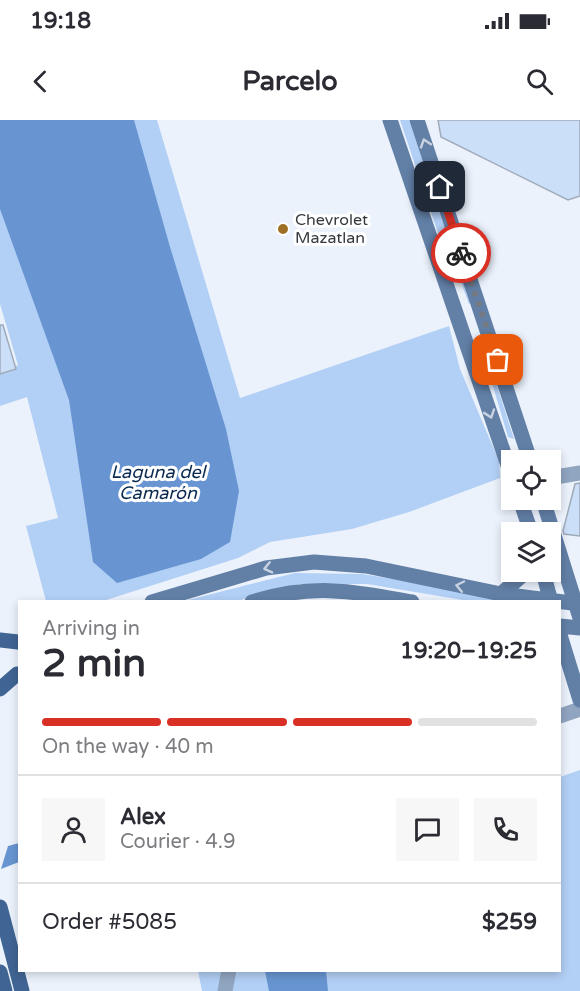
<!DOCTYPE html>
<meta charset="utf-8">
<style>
body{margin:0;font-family:"Varela Round",sans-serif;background:#f7f7f7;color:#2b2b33;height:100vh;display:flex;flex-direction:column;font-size:22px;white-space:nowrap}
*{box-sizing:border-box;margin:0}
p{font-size:20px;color:#7c7c81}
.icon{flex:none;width:33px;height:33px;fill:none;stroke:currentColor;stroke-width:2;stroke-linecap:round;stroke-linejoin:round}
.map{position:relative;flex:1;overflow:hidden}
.panel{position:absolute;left:18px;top:480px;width:543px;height:372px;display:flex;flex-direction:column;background:#fff;border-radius:0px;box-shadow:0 3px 9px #0003}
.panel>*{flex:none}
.tools{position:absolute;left:501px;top:330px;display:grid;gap:12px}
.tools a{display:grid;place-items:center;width:60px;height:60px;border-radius:0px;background:#fff;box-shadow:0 3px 9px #0003;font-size:30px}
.pin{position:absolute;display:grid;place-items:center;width:51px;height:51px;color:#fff;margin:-26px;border-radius:12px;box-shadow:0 3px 9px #0006}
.courier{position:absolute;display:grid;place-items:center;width:60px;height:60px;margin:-30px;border:4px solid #d93025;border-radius:50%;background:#fff;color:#222;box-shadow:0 2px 8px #0007}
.summary em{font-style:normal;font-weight:700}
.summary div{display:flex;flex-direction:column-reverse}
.summary{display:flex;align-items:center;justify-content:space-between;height:102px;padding:0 24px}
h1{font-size:39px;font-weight:700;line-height:45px}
.bar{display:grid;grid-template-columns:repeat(4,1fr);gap:9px 6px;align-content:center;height:72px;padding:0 24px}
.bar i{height:8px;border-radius:4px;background:#e1e1e2}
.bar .selected{background:#d93025}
.bar p{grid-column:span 4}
.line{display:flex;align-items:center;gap:15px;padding:0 24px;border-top:2px solid #e1e1e2}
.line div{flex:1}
.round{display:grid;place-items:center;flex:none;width:63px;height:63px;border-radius:0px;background:#f7f7f7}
.status{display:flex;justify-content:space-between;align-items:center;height:42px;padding:0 30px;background:#fff;direction:ltr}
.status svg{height:16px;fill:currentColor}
header{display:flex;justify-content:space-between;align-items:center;height:78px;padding:0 24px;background:#fff;font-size:27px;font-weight:700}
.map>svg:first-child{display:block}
.green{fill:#b2cff5}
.water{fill:#6895d1}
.building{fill:#ccdff9;stroke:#a0abba;stroke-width:1.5}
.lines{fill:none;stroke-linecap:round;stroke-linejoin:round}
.street{stroke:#90a5c0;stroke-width:15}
.secondary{stroke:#627fa6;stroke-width:15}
.primary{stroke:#406493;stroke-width:15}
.oneway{stroke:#c8d2e0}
.done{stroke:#757a82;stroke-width:6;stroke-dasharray:0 10.8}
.route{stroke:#d93025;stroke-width:8}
.poi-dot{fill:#9f7023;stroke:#fff;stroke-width:2}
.labels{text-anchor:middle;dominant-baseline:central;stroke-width:6;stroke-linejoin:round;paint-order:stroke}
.poi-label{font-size:16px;fill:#353a40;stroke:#fff;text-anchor:start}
.water-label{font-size:18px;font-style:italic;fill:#0b2a51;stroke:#fff}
</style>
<div class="status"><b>19:18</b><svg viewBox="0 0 49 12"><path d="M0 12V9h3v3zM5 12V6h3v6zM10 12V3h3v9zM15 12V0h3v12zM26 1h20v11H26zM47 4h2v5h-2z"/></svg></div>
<header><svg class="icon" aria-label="back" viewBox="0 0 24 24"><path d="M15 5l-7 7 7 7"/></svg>Parcelo<svg class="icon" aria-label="search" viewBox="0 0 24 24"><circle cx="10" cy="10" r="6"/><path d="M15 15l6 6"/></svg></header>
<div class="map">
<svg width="580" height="871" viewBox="0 0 580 871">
<rect width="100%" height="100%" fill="#ebf2fc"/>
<path class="green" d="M 0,0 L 157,0 L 240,278 L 449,206 L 460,249 L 499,341 L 500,358 L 409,392 L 352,409 L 270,422 L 238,438 L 103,481 L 46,481 L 26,406 L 58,398 L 27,277 L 0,286 L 0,254 L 18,245 L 0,184 Z
M 400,0 L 409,0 L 471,182 L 469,184 L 448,127 L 440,119 Z
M 484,219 L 487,221 L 497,266 L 514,319 L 508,317 L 480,222 Z
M 295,453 L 362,454 L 531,481 L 469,481 L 367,464 L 300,464 L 237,481 L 180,482 Z
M 580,650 L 580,871 L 202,871 L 198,851 L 560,850 L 560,657 Z"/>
<path class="water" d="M 0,0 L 134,0 L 170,127 L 226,309 L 239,371 L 230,422 L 201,439 L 117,463 L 93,442 L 69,280 L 0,89 Z
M 19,723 L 19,742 L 1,749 L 8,726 Z
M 265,851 L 326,851 L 328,871 L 269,871 Z"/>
<path class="building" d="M 438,0 L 580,0 L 580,76 L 568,80 L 441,17 Z
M 0,205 L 3,205 L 16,249 L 0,254 Z
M 580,363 L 580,416 L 564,414 L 563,411 L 575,364 Z"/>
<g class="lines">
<path class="street" d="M 550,358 L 580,353
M 560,596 L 580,589
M 225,871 L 229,850"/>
<path class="secondary" d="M 390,0 L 512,357
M 417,0 L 530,340
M 520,380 L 531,412
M 543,380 L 580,498
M 543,452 L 551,482
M 501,474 L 526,452
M 152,482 L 266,448 L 314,442 L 366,446 L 501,474 L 580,484
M 252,482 C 313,463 351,471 412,482
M 560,506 L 580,508
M 560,515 L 580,580"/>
<path class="primary" d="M 0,520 L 18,522
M 0,569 L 17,554
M 0,787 L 22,871
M 0,852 L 5,871"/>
</g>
<defs><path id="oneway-chevron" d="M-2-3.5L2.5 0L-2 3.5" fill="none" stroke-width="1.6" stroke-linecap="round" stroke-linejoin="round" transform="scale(1.5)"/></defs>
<g class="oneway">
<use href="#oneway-chevron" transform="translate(425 23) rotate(-108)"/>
<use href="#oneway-chevron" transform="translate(490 294) rotate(71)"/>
<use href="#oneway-chevron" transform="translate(268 448) rotate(167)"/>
<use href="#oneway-chevron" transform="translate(460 466) rotate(-168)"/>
</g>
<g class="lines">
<path class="done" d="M 461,133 L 498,240"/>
<path class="route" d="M 440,67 L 461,133"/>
</g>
<circle class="poi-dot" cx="283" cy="109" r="6"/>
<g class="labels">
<g class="poi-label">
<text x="295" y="100">Chevrolet<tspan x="295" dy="18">Mazatlan</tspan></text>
</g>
<g class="water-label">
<text x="158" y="352">Laguna del<tspan x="158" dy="21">Camarón</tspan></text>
</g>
</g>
</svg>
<div class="tools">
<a><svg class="icon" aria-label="locate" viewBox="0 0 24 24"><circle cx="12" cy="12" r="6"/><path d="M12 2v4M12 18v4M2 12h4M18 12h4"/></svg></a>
<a><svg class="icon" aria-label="layers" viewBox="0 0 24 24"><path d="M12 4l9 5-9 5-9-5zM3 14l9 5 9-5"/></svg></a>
</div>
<div class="pin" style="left:498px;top:240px;background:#ea580c"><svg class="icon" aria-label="bag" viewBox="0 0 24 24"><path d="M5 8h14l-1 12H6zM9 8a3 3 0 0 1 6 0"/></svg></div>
<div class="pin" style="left:440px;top:67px;background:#1f2937"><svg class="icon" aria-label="home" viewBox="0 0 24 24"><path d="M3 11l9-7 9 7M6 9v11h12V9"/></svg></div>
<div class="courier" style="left:461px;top:133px"><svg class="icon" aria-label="bike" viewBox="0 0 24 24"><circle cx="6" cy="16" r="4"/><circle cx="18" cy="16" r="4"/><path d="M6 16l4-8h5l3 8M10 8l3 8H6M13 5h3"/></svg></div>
<section class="panel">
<div class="summary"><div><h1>2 min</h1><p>Arriving in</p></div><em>19:20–19:25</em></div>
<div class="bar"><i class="selected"></i><i class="selected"></i><i class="selected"></i><i></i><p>On the way · 40 m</p></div>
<div class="line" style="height:108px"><a class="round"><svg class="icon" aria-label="person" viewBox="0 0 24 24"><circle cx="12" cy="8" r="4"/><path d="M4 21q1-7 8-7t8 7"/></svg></a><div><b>Alex</b><p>Courier · 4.9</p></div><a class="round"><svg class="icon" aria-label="chat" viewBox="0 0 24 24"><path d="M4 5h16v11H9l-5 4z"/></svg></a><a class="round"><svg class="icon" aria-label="phone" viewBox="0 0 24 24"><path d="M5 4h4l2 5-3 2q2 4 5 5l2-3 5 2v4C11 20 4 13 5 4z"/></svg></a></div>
<div class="line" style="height:78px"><div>Order #5085</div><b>$259</b></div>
</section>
</div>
